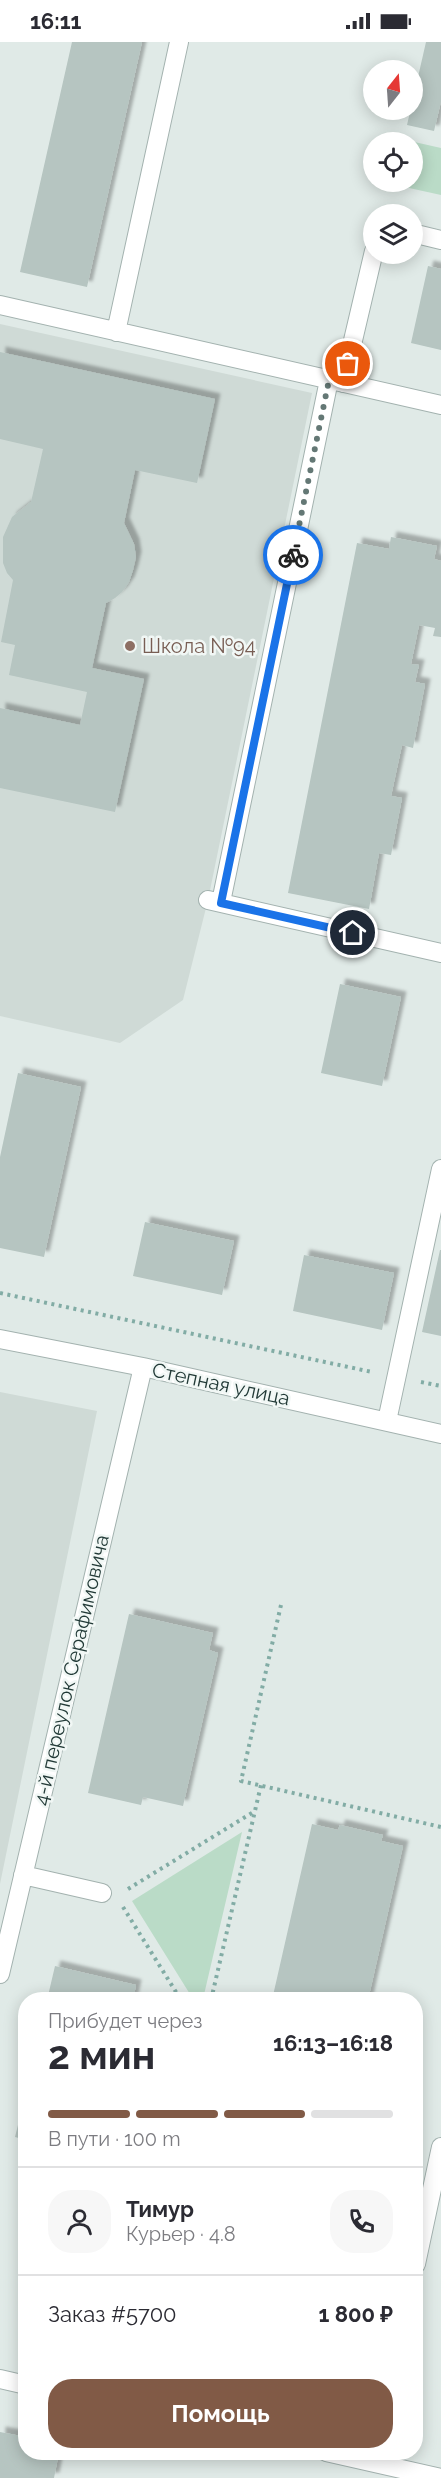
<!DOCTYPE html>
<html lang="ru">
<meta charset="utf-8">
<style>
body{margin:0;font-family:Raleway,sans-serif;background:#f7f7f7;color:#2b2b33;height:100vh;display:flex;flex-direction:column;font-size:22px;white-space:nowrap}
*{box-sizing:border-box;margin:0}
p{font-size:20px;color:#7c7c81}
.icon{flex:none;width:33px;height:33px;fill:none;stroke:currentColor;stroke-width:2;stroke-linecap:round;stroke-linejoin:round}
.map{position:relative;flex:1;overflow:hidden}
.drawer{position:absolute;left:18px;top:1950px;width:405px;height:468px;display:flex;flex-direction:column;background:#fff;border-radius:24px;box-shadow:0 3px 15px #0003}
.drawer>*{flex:none}
.needle{width:39px;rotate:17deg}
.tools{position:absolute;left:363px;top:18px;display:grid;gap:12px}
.tools a{display:grid;place-items:center;width:60px;height:60px;border-radius:50%;background:#fff;box-shadow:0 3px 15px #0003;font-size:30px}
.pin{position:absolute;display:grid;place-items:center;width:51px;height:51px;color:#fff;margin:-26px;border:3px solid #fff;border-radius:50%;box-shadow:0 2px 6px #0007}
.courier{position:absolute;display:grid;place-items:center;width:60px;height:60px;margin:-30px;border:4px solid #1a73e8;border-radius:50%;background:#fff;color:#222;box-shadow:0 2px 8px #0007}
.headline em{font-style:normal;font-weight:700}
.headline div{display:flex;flex-direction:column-reverse}
.headline{display:flex;align-items:center;justify-content:space-between;height:102px;padding:0 30px}
h1{font-size:39px;font-weight:700;line-height:45px}
.bar{display:grid;grid-template-columns:repeat(4,1fr);gap:9px 6px;align-content:center;height:72px;padding:0 30px}
.bar i{height:8px;border-radius:4px;background:#e1e1e2}
.bar .current{background:#815a46}
.bar p{grid-column:span 4}
.line{display:flex;align-items:center;gap:15px;padding:0 30px;border-top:2px solid #e1e1e2}
.line div{flex:1}
.round{display:grid;place-items:center;flex:none;width:63px;height:63px;border-radius:24px;background:#f7f7f7}
.button{display:flex;gap:12px;margin-top:auto;padding:12px 30px}
.button a{flex:1;height:69px;border-radius:24px;background:#815a46;color:#fff;font-size:24px;font-weight:700;line-height:69px;text-align:center}
.status{display:flex;justify-content:space-between;align-items:center;height:42px;padding:0 30px;background:#fff;direction:ltr}
.status svg{height:16px;fill:currentColor}
.map>svg:first-child{display:block}
.built{fill:#cfdad6}
.green{fill:#badbc7}
.building{fill:#b6c5c1;filter:url(#shadow)}
.lines{fill:none;stroke-linecap:round;stroke-linejoin:round}
.minor-casing{stroke:#a3b2af;stroke-width:20}
.path{stroke:#82aca5;stroke-width:4;stroke-dasharray:3 4.5;stroke-linecap:butt}
.minor{stroke:#fff;stroke-width:18}
.done{stroke:#647875;stroke-width:6;stroke-dasharray:0 10.8}
.route{stroke:#1a73e8;stroke-width:8}
.education-dot{fill:#8d6e63;stroke:#f1f7f5;stroke-width:2}
.labels{text-anchor:middle;dominant-baseline:central;stroke-width:5;stroke-linejoin:round;paint-order:stroke}
.education-label{font-size:20px;fill:#785e54;stroke:#f1f7f5;text-anchor:start}
.street-label{font-size:20px;fill:#223a37;stroke:#f1f7f5}
</style>
<div class="status"><b>16:11</b><svg viewBox="0 0 49 12"><path d="M0 12V9h3v3zM5 12V6h3v6zM10 12V3h3v9zM15 12V0h3v12zM26 1h20v11H26zM47 4h2v5h-2z"/></svg></div>
<div class="map">
<svg width="441" height="2436" viewBox="0 0 441 2436">
<defs>
<filter id="shadow"><feDropShadow dx="5.5" dy="-5.5" stdDeviation="1.5" flood-color="#0004"/></filter>
</defs>
<rect width="100%" height="100%" fill="#e0eae7"/>
<path class="built" d="M 0,282 L 312,351 L 208,858 L 183,958 L 120,1001 L 0,974 Z
M 0,1350 L 97,1369 L 0,1842 Z"/>
<path class="green" d="M 401,97 L 441,106 L 441,153 L 391,142 L 392,140 L 412,140 L 412,100 L 401,100 Z
M 242,1790 L 203,1957 L 193,1957 L 132,1859 Z"/>
<path class="building" d="M 72,0 L 142,0 L 87,245 L 20,230 Z
M 426,0 L 441,0 L 441,59 L 434,89 L 407,83 Z
M 428,224 L 441,227 L 441,308 L 411,301 Z
M 0,310 L 215,357 L 197,441 L 135,428 L 124,481 L 134,502 L 136,515 L 133,528 L 129,540 L 122,550 L 115,556 L 106,561 L 92,626 L 144,637 L 115,770 L 0,746 L 0,666 L 80,683 L 87,650 L 9,633 L 15,603 L 1,600 L 13,538 L 7,531 L 3,521 L 3,495 L 12,475 L 31,460 L 43,407 L 0,397 Z
M 391,495 L 437,504 L 434,517 L 441,519 L 441,595 L 433,594 L 435,586 L 419,583 L 411,622 L 419,623 L 415,640 L 425,642 L 413,706 L 402,703 L 391,754 L 402,756 L 391,813 L 379,811 L 369,867 L 288,851 L 357,501 L 389,507 Z
M 340,942 L 401,955 L 382,1044 L 321,1031 Z
M 18,1031 L 81,1045 L 44,1215 L 0,1206 L 0,1115 Z
M 145,1180 L 234,1199 L 222,1253 L 133,1234 Z
M 440,1208 L 441,1208 L 441,1294 L 422,1290 Z
M 304,1213 L 394,1231 L 382,1288 L 293,1269 Z
M 129,1572 L 213,1591 L 209,1608 L 218,1611 L 183,1764 L 143,1755 L 141,1763 L 88,1751 Z
M 312,1782 L 338,1788 L 340,1783 L 383,1793 L 381,1799 L 403,1804 L 368,1958 L 272,1958 Z
M 55,1924 L 136,1943 L 133,1958 L 47,1958 Z
M 25,2055 L 26,2055 L 26,2098 L 15,2095 Z
M 0,2390 L 26,2395 L 26,2410 L 59,2410 L 54,2436 L 0,2436 Z"/>
<g class="lines">
<g class="minor-casing">
<path id="minor" d="M 412,191 L 441,198
M 0,263 L 441,363
M 116,290 L 179,0
M 343,341 L 374,209
M 208,858 L 441,911
M 221,860 L 329,338
M 0,1297 L 143,1325 L 441,1392
M 387,1379 L 441,1127
M 23,1833 L 102,1851
M 0,1932 L 143,1325
M 416,2222 L 441,2105
M 0,2337 L 26,2343
M 326,2410 L 441,2436"/>
</g>
<path class="path" d="M 0,1251 L 372,1330
M 421,1340 L 441,1344
M 281,1563 L 241,1739 L 441,1785
M 128,1847 L 255,1769
M 123,1865 L 181,1958
M 211,1958 L 261,1743"/>
<use href="#minor" class="minor"/>
</g>
<g class="lines">
<path class="done" d="M 293,513 L 329,338 L 343,341 L 348,322"/>
<path class="route" d="M 293,513 L 221,861 L 353,891"/>
</g>
<circle class="education-dot" cx="130" cy="604" r="6"/>
<g class="labels">
<g class="education-label">
<text x="142" y="604">Школа №94</text>
</g>
<g class="street-label">
<text transform="translate(221 1342) rotate(12)">Степная улица</text>
<text transform="translate(71 1628) rotate(-77)">4-й переулок Серафимовича</text>
</g>
</g>
</svg>
<div class="tools">
<a><svg class="needle" viewBox="-14 -14 28 28"><path d="M0-13l5 13h-10z" fill="#e53935"/><path d="M0 13l5-13h-10z" fill="#7c7c81"/></svg></a>
<a><svg class="icon" aria-label="locate" viewBox="0 0 24 24"><circle cx="12" cy="12" r="6"/><path d="M12 2v4M12 18v4M2 12h4M18 12h4"/></svg></a>
<a><svg class="icon" aria-label="layers" viewBox="0 0 24 24"><path d="M12 4l9 5-9 5-9-5zM3 14l9 5 9-5"/></svg></a>
</div>
<div class="pin" style="left:348px;top:322px;background:#ea580c"><svg class="icon" aria-label="bag" viewBox="0 0 24 24"><path d="M5 8h14l-1 12H6zM9 8a3 3 0 0 1 6 0"/></svg></div>
<div class="pin" style="left:353px;top:891px;background:#1f2937"><svg class="icon" aria-label="home" viewBox="0 0 24 24"><path d="M3 11l9-7 9 7M6 9v11h12V9"/></svg></div>
<div class="courier" style="left:293px;top:513px"><svg class="icon" aria-label="bike" viewBox="0 0 24 24"><circle cx="6" cy="16" r="4"/><circle cx="18" cy="16" r="4"/><path d="M6 16l4-8h5l3 8M10 8l3 8H6M13 5h3"/></svg></div>
<section class="drawer">
<div class="headline"><div><h1>2 мин</h1><p>Прибудет через</p></div><em>16:13–16:18</em></div>
<div class="bar"><i class="current"></i><i class="current"></i><i class="current"></i><i></i><p>В пути · 100 m</p></div>
<div class="line" style="height:108px"><a class="round"><svg class="icon" aria-label="person" viewBox="0 0 24 24"><circle cx="12" cy="8" r="4"/><path d="M4 21q1-7 8-7t8 7"/></svg></a><div><b>Тимур</b><p>Курьер · 4.8</p></div><a class="round"><svg class="icon" aria-label="phone" viewBox="0 0 24 24"><path d="M5 4h4l2 5-3 2q2 4 5 5l2-3 5 2v4C11 20 4 13 5 4z"/></svg></a></div>
<div class="line" style="height:78px"><div>Заказ #5700</div><b>1 800 ₽</b></div>
<div class="button"><a>Помощь</a></div>
</section>
</div>
